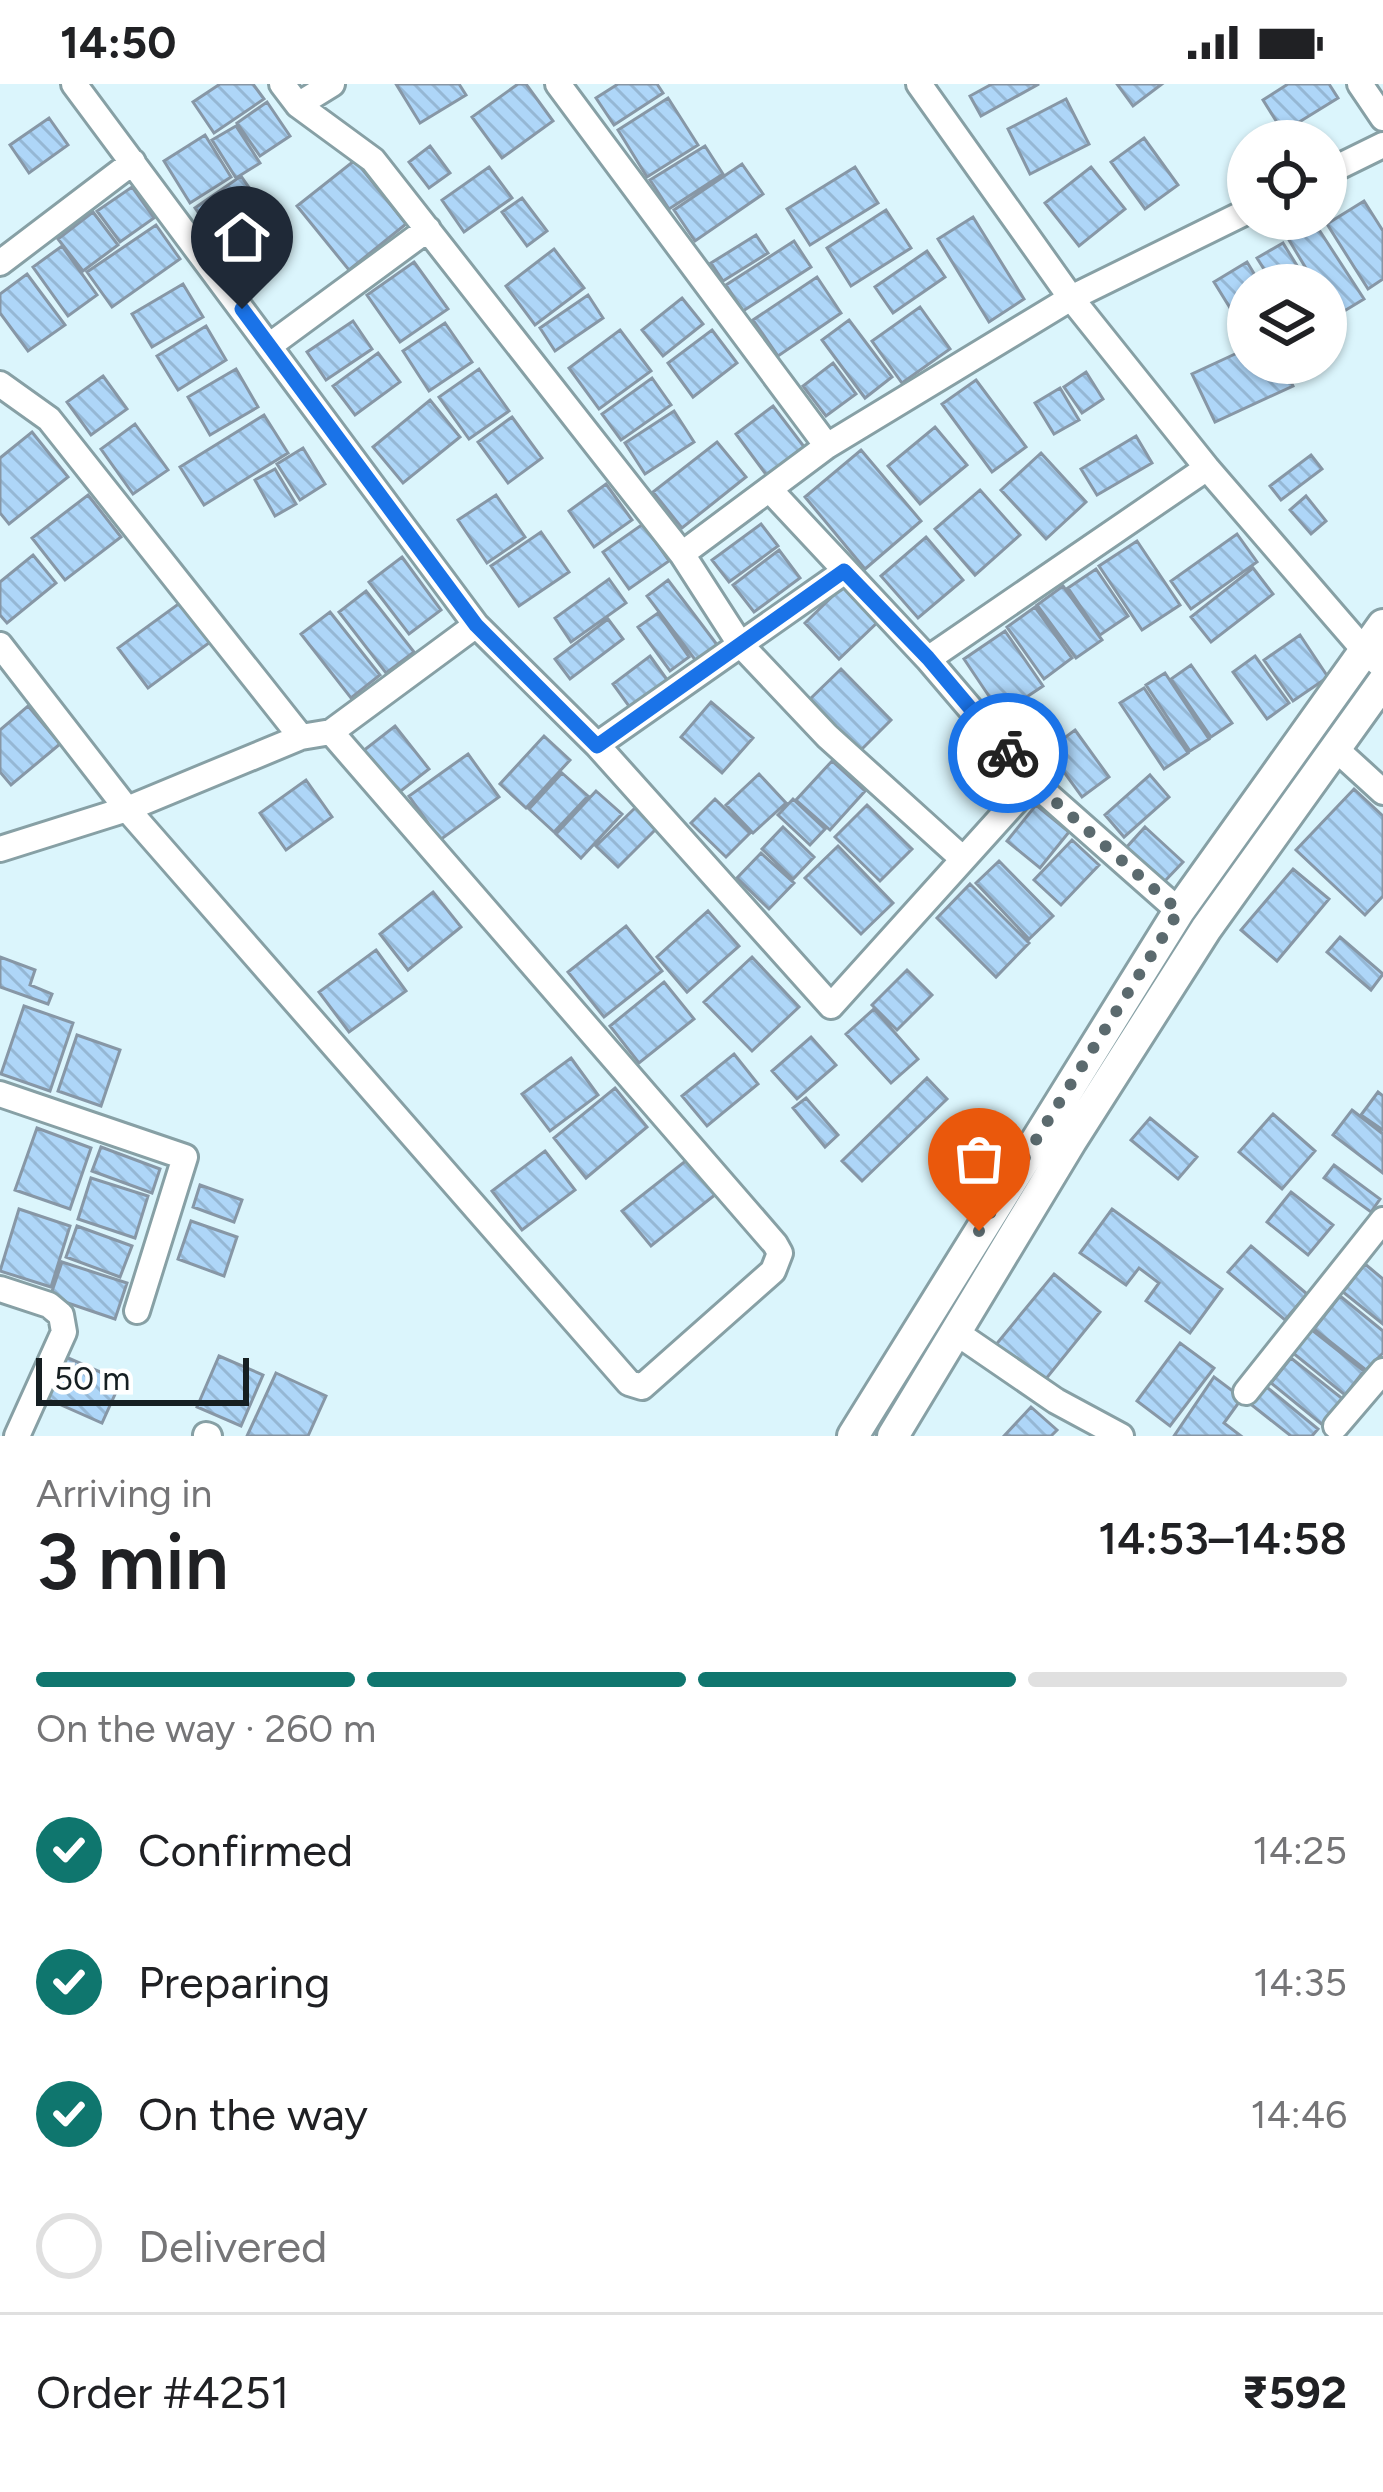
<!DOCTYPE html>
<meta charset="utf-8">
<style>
body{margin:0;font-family:Figtree,sans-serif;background:#f6f6f6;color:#202124;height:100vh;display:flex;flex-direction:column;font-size:45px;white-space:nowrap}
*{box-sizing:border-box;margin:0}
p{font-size:39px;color:#757577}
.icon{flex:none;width:66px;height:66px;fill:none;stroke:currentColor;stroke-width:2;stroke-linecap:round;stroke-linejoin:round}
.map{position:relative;height:1352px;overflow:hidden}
.side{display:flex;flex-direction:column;background:#fff;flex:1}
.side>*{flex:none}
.controls{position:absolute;left:1227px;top:36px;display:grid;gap:24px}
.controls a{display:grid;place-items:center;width:120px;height:120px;border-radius:50%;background:#fff;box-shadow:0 3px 9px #0004;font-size:60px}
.scale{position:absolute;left:36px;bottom:30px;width:213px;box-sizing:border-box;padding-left:12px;border:6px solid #161f22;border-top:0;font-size:33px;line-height:42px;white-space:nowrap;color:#161f22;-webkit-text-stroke:9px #fff;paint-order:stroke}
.pin{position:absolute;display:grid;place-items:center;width:102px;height:102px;color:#fff;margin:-123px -51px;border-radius:50% 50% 50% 0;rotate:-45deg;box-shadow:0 0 12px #0007}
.pin .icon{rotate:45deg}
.courier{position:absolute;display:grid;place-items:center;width:120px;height:120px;margin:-60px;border:9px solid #1a73e8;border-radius:50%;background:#fff;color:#222;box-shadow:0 3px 15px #0007}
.summary em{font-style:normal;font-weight:600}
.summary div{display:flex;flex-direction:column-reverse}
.summary{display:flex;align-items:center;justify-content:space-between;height:204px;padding:0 36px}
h1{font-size:78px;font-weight:600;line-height:90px}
.bar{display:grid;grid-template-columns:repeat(4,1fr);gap:18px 12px;align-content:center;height:144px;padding:0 36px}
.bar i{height:15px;border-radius:9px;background:#e0e0e0}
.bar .active{background:#0f766e}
.bar p{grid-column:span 4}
.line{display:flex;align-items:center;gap:30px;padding:0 36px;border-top:3px solid #e0e0e0}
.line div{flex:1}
ol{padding:0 36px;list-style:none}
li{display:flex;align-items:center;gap:36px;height:132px}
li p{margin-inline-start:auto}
li .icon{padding:12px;border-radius:50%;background:#0f766e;color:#fff;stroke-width:4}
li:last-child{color:#757577}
li i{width:66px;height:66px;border:6px solid #e0e0e0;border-radius:50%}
.status{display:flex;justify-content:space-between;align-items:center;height:84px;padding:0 60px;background:#fff;direction:ltr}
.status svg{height:33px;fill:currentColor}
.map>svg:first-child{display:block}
.building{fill:url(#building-back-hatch);stroke:#8797a6;stroke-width:3}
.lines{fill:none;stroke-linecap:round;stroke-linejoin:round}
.minor-casing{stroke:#87a0a5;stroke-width:30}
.tertiary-casing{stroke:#87a0a5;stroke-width:36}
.minor{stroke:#fff;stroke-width:24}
.tertiary{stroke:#fff;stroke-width:30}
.done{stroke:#5b6a6e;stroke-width:12;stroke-dasharray:0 21.6}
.route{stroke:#1a73e8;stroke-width:15}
</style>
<div class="status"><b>14:50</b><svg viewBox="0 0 49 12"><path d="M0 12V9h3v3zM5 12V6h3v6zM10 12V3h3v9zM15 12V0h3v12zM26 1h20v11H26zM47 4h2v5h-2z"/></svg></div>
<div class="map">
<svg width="1383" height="1352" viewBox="0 0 1383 1352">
<defs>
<pattern id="building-back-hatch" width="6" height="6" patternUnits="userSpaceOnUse" patternTransform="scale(3)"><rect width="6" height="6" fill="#aed6f8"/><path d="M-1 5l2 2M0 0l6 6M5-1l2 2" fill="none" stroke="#95b7d4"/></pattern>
</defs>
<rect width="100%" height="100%" fill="#dbf5fc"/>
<path class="building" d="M 220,0 L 253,0 L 264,15 L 214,49 L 193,18 Z
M 396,0 L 459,0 L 466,11 L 420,39 Z
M 518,0 L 526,0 L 553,37 L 502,74 L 472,33 Z
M 618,0 L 657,0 L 663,9 L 614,41 L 596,14 Z
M 992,0 L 1039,0 L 981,32 L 970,12 Z
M 1117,0 L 1162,0 L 1133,22 Z
M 1288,0 L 1329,0 L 1338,14 L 1283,48 L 1263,16 Z
M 668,14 L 698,61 L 647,93 L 618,46 Z
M 1066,15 L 1089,60 L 1030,90 L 1008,45 Z
M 267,18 L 290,52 L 260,72 L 237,39 Z
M 49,34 L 68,61 L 29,89 L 10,61 Z
M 236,42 L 260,79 L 236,94 L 212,56 Z
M 205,51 L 231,93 L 190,119 L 164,77 Z
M 1144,54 L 1178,101 L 1145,125 L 1111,78 Z
M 430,62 L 450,89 L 429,104 L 409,78 Z
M 705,62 L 723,90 L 669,125 L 650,96 Z
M 355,76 L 406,140 L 349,186 L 297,122 Z
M 742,80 L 763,110 L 695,157 L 674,126 Z
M 489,83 L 512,114 L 464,148 L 442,116 Z
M 855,83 L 878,119 L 810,161 L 787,125 Z
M 1091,83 L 1125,125 L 1079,162 L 1045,119 Z
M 241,92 L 277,144 L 231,176 L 195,124 Z
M 132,103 L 154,134 L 120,158 L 97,127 Z
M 522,114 L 547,147 L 527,162 L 502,128 Z
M 1364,117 L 1383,147 L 1383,195 L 1368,205 L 1327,140 Z
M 886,126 L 911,164 L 851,202 L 827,164 Z
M 93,128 L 118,161 L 83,187 L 58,155 Z
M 973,133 L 1024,215 L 989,238 L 938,155 Z
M 1312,135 L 1364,215 L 1336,232 L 1326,216 L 1326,201 L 1316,201 L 1286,151 Z
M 156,141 L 180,175 L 112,223 L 87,188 Z
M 756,151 L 768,169 L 723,197 L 711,179 Z
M 794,157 L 811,183 L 743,227 L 726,201 Z
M 1283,159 L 1309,201 L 1274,201 L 1257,174 Z
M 62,162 L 97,211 L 68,232 L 33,183 Z
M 554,165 L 584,204 L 535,241 L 506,202 Z
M 927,167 L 945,193 L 893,229 L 875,203 Z
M 414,178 L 448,225 L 400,258 L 367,211 Z
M 1247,178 L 1261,201 L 1248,201 L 1248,253 L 1214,198 Z
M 27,190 L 65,241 L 28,267 L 0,229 L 0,210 Z
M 817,193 L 841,229 L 778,272 L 753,236 Z
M 183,200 L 203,233 L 152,263 L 132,230 Z
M 588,211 L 603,234 L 555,267 L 540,244 Z
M 682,214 L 703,240 L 663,272 L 642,246 Z
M 920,223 L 950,265 L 902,299 L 872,257 Z
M 849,236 L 892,293 L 865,314 L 822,256 Z
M 353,237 L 372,265 L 326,296 L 307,268 Z
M 445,239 L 472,278 L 429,307 L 403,267 Z
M 206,242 L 226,276 L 178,306 L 157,272 Z
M 620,246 L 651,287 L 599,325 L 569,284 Z
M 712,246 L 737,279 L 693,313 L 668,279 Z
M 1248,264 L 1248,279 L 1282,279 L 1293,302 L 1215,338 L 1192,290 Z
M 378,269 L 400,298 L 355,331 L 333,302 Z
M 833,279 L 856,310 L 826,332 L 803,302 Z
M 236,285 L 258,323 L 210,351 L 188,313 Z
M 479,285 L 509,327 L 469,355 L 439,313 Z
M 1086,288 L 1103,315 L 1082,329 L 1064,303 Z
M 103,292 L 127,325 L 91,351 L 67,318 Z
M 652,294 L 671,321 L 621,356 L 602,330 Z
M 976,296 L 1026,363 L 992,388 L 942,320 Z
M 1060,304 L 1079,336 L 1054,350 L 1035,319 Z
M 430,316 L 460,353 L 403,399 L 373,363 Z
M 773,322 L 805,364 L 768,393 L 736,350 Z
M 674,327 L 694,358 L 645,390 L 625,359 Z
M 264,331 L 288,369 L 204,421 L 180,383 Z
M 512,333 L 542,374 L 508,399 L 478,358 Z
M 135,340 L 168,386 L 133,410 L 101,365 Z
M 935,343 L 967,381 L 920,420 L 888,382 Z
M 32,348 L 68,393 L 9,440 L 0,429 L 0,374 Z
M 1136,352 L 1152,379 L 1097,411 L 1081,385 Z
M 717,358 L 746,393 L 682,444 L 653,408 Z
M 303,364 L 325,400 L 300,416 L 277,380 Z
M 861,366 L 921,437 L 865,485 L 805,413 Z
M 1041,369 L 1086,418 L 1046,455 L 1001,406 Z
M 1311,371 L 1322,385 L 1281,416 L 1270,402 Z
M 275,385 L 296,420 L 275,432 L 255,396 Z
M 606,400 L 632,436 L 594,463 L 569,427 Z
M 980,406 L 1020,451 L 975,491 L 935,445 Z
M 88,411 L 121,453 L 65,496 L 32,454 Z
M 496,411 L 525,453 L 487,479 L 458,436 Z
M 1306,412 L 1326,437 L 1311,450 L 1290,426 Z
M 643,440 L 669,477 L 629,505 L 603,468 Z
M 761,440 L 778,462 L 729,498 L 712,476 Z
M 541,448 L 569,488 L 519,522 L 491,482 Z
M 1237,450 L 1257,478 L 1191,525 L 1171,497 Z
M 926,453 L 963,496 L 918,534 L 881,492 Z
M 1137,457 L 1180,521 L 1142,546 L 1099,482 Z
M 779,466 L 800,494 L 754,528 L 733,501 Z
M 33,471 L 56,499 L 7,539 L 0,531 L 0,498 Z
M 402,473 L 441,526 L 409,550 L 369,498 Z
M 1253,484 L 1273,510 L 1211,558 L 1191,533 Z
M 1096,485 L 1128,532 L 1100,551 L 1068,504 Z
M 609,495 L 626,519 L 571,558 L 555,534 Z
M 668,496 L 718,562 L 696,577 L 647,512 Z
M 846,499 L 881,535 L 839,575 L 805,539 Z
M 1063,502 L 1102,556 L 1076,574 L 1037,521 Z
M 366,507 L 414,568 L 386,589 L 339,528 Z
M 188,513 L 217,553 L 148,604 L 118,564 Z
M 1035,523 L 1072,574 L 1044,595 L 1007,543 Z
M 330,528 L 380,591 L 351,614 L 301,550 Z
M 658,529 L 689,573 L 670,587 L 638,543 Z
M 608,535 L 623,555 L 570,595 L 555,575 Z
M 1005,547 L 1043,602 L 1001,630 L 964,575 Z
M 1300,551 L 1328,593 L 1293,617 L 1264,576 Z
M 650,572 L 668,597 L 631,625 L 613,600 Z
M 1255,572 L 1289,619 L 1267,635 L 1233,588 Z
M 1191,581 L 1232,639 L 1211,653 L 1171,595 Z
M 841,585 L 891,636 L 859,668 L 808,617 Z
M 1165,589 L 1209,655 L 1190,667 L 1146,601 Z
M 1144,604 L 1188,669 L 1164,685 L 1120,619 Z
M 711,618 L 753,654 L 722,689 L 681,653 Z
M 28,622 L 60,660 L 11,701 L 0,688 L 0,646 Z
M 395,642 L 429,685 L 397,710 L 363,667 Z
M 1075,646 L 1109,693 L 1082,713 L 1048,666 Z
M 544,652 L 570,676 L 526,724 L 500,700 Z
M 468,670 L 499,713 L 440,756 L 409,712 Z
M 832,677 L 865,707 L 830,746 L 796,716 Z
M 562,689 L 588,712 L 554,748 L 529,725 Z
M 759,690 L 786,719 L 753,749 L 726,721 Z
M 1150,691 L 1169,713 L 1124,753 L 1105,731 Z
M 306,696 L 332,733 L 286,766 L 260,729 Z
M 1354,705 L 1383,732 L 1383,812 L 1365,831 L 1296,766 Z
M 596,707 L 622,730 L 581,774 L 556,750 Z
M 715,715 L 750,749 L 726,773 L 691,739 Z
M 793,715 L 825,745 L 810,761 L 778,731 Z
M 638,721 L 659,742 L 618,783 L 596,762 Z
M 867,721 L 912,765 L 880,797 L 835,753 Z
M 1036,721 L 1069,748 L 1040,784 L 1007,757 Z
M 783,743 L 814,773 L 793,795 L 762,765 Z
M 1145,743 L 1183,778 L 1163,799 L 1125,765 Z
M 1072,756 L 1099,781 L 1061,821 L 1034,796 Z
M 838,762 L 893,819 L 861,850 L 805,794 Z
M 761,769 L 794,799 L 769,825 L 737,794 Z
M 999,777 L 1053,832 L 1029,855 L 976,799 Z
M 1293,785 L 1329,815 L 1277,877 L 1241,846 Z
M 970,800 L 1029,859 L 996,893 L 937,834 Z
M 433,808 L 461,843 L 408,886 L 380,850 Z
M 708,827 L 739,862 L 687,908 L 657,873 Z
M 626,842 L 662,887 L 604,933 L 568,888 Z
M 1340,853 L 1383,890 L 1371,906 L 1327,868 Z
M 376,866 L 406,907 L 349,948 L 319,908 Z
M 0,873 L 35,886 L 30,901 L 52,910 L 48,920 L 0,903 Z
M 752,873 L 799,923 L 752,967 L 704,918 Z
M 907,886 L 932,911 L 897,946 L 872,921 Z
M 664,898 L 694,935 L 639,979 L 610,942 Z
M 24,922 L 73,939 L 50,1007 L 1,990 Z
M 874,925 L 918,975 L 891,999 L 846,950 Z
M 77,951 L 120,966 L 101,1022 L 58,1007 Z
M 811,953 L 836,981 L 797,1015 L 772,987 Z
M 734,970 L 758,1000 L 707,1042 L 682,1012 Z
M 571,974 L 598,1011 L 550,1047 L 522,1010 Z
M 927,994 L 947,1015 L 862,1097 L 842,1077 Z
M 615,1004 L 647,1043 L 586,1094 L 554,1054 Z
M 1378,1008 L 1383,1012 L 1383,1046 L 1361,1031 Z
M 806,1014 L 838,1051 L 825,1063 L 793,1024 Z
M 1352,1026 L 1383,1050 L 1383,1089 L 1333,1051 Z
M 1273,1030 L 1315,1067 L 1282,1105 L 1239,1068 Z
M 1150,1034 L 1197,1073 L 1178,1095 L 1131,1056 Z
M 37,1044 L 91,1064 L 70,1125 L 15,1106 Z
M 101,1063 L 160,1085 L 152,1109 L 92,1087 Z
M 545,1067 L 575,1106 L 522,1146 L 492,1107 Z
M 688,1075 L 716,1110 L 651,1162 L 622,1127 Z
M 1334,1081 L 1380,1115 L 1371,1128 L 1324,1094 Z
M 91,1094 L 148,1112 L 135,1154 L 78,1135 Z
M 200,1101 L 242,1116 L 234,1138 L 193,1123 Z
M 1291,1108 L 1333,1141 L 1308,1171 L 1267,1138 Z
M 19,1125 L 70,1142 L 51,1203 L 0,1187 Z
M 1112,1125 L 1222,1205 L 1190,1249 L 1146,1217 L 1159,1199 L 1139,1184 L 1126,1201 L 1080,1169 Z
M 191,1137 L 237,1153 L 224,1192 L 178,1175 Z
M 77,1142 L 132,1162 L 120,1193 L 66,1173 Z
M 1251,1162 L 1307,1210 L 1285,1236 L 1228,1188 Z
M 62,1178 L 127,1199 L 115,1235 L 50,1213 Z
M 1365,1180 L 1383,1195 L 1383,1240 L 1343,1208 Z
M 1054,1190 L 1100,1228 L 1041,1301 L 994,1263 Z
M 1340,1212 L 1383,1247 L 1383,1269 L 1366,1286 L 1314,1245 Z
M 1312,1246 L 1364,1287 L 1345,1311 L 1293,1269 Z
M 1180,1259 L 1214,1284 L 1170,1342 L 1137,1317 Z
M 59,1270 L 121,1297 L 102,1339 L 41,1312 Z
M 219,1272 L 263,1291 L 241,1342 L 197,1323 Z
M 1291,1274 L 1344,1316 L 1324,1342 L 1271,1299 Z
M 276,1289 L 326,1312 L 308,1352 L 247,1352 Z
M 1214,1293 L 1242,1314 L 1224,1339 L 1241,1352 L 1174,1352 Z
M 1263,1300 L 1318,1345 L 1312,1352 L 1291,1352 L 1248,1318 Z
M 1031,1323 L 1057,1346 L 1051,1352 L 1004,1352 Z"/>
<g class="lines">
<g class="minor-casing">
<path id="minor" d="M 74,0 L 476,541 L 597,661
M 282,0 L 298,21 L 373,76 L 682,470 L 827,362 L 1071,214 L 1248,127
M 558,0 L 827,362
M 919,0 L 1071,214 L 1207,384 L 1364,566 L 1383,583
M 1360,0 L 1383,34
M 298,21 L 332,0
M 1326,89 L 1383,61
M 0,179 L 133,78
M 269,262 L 428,145
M 0,300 L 49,335 L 301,653
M 770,406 L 928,575 L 1033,698 L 1179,827
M 682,470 L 740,560 L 827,652 L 963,775
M 845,487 L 597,661 L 831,922 L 1033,698
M 0,561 L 127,725 L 629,1299 L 642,1303 L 773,1187 L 780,1169 L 775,1160 L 331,648 L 301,653 L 127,725 L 0,765
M 928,575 L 1207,384
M 331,648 L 476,541
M 1336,665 L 1383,708
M 0,1010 L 185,1073 L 137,1227
M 0,1205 L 49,1221 L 61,1231 L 64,1248 L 17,1352
M 954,1247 L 1056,1317 L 1121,1352
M 1246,1308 L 1383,1136
M 1336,1342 L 1383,1287
M 206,1351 L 209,1352"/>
</g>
<g class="tertiary-casing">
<path id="tertiary" d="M 853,1352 L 1179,827 L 1383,541
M 893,1352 L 1071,1057 L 1206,845 L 1383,598"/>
</g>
<use href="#minor" class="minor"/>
<use href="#tertiary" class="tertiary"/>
</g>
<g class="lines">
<path class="done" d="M 979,1147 L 1179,827 L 1033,698 L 1008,669"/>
<path class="route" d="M 242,225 L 476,541 L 597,662 L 844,487 L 928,574 L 1008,669"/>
</g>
</svg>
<div class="controls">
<a><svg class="icon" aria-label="locate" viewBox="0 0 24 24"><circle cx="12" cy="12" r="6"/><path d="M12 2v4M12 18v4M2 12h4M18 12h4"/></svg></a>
<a><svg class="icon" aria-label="layers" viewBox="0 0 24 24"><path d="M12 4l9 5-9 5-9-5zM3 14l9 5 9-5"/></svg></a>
</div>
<div class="scale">50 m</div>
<div class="pin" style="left:979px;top:1147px;background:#ea580c"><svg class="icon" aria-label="bag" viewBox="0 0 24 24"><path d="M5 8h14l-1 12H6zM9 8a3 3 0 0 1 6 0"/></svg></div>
<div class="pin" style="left:242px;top:225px;background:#1f2937"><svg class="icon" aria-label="home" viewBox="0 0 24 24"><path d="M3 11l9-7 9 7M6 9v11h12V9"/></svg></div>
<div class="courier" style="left:1008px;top:669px"><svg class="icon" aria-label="bike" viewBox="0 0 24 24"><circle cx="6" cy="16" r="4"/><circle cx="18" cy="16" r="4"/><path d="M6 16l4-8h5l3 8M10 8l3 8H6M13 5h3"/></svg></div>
</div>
<section class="side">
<div class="summary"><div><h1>3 min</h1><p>Arriving in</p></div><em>14:53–14:58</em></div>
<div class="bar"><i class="active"></i><i class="active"></i><i class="active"></i><i></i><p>On the way · 260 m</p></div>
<ol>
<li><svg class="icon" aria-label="check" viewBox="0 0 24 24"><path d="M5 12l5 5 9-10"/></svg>Confirmed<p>14:25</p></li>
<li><svg class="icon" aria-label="check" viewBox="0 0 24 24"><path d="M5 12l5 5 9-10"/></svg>Preparing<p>14:35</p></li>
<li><svg class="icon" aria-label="check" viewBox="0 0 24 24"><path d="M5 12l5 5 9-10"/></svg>On the way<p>14:46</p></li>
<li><i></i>Delivered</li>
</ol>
<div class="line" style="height:156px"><div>Order #4251</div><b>₹592</b></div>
</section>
